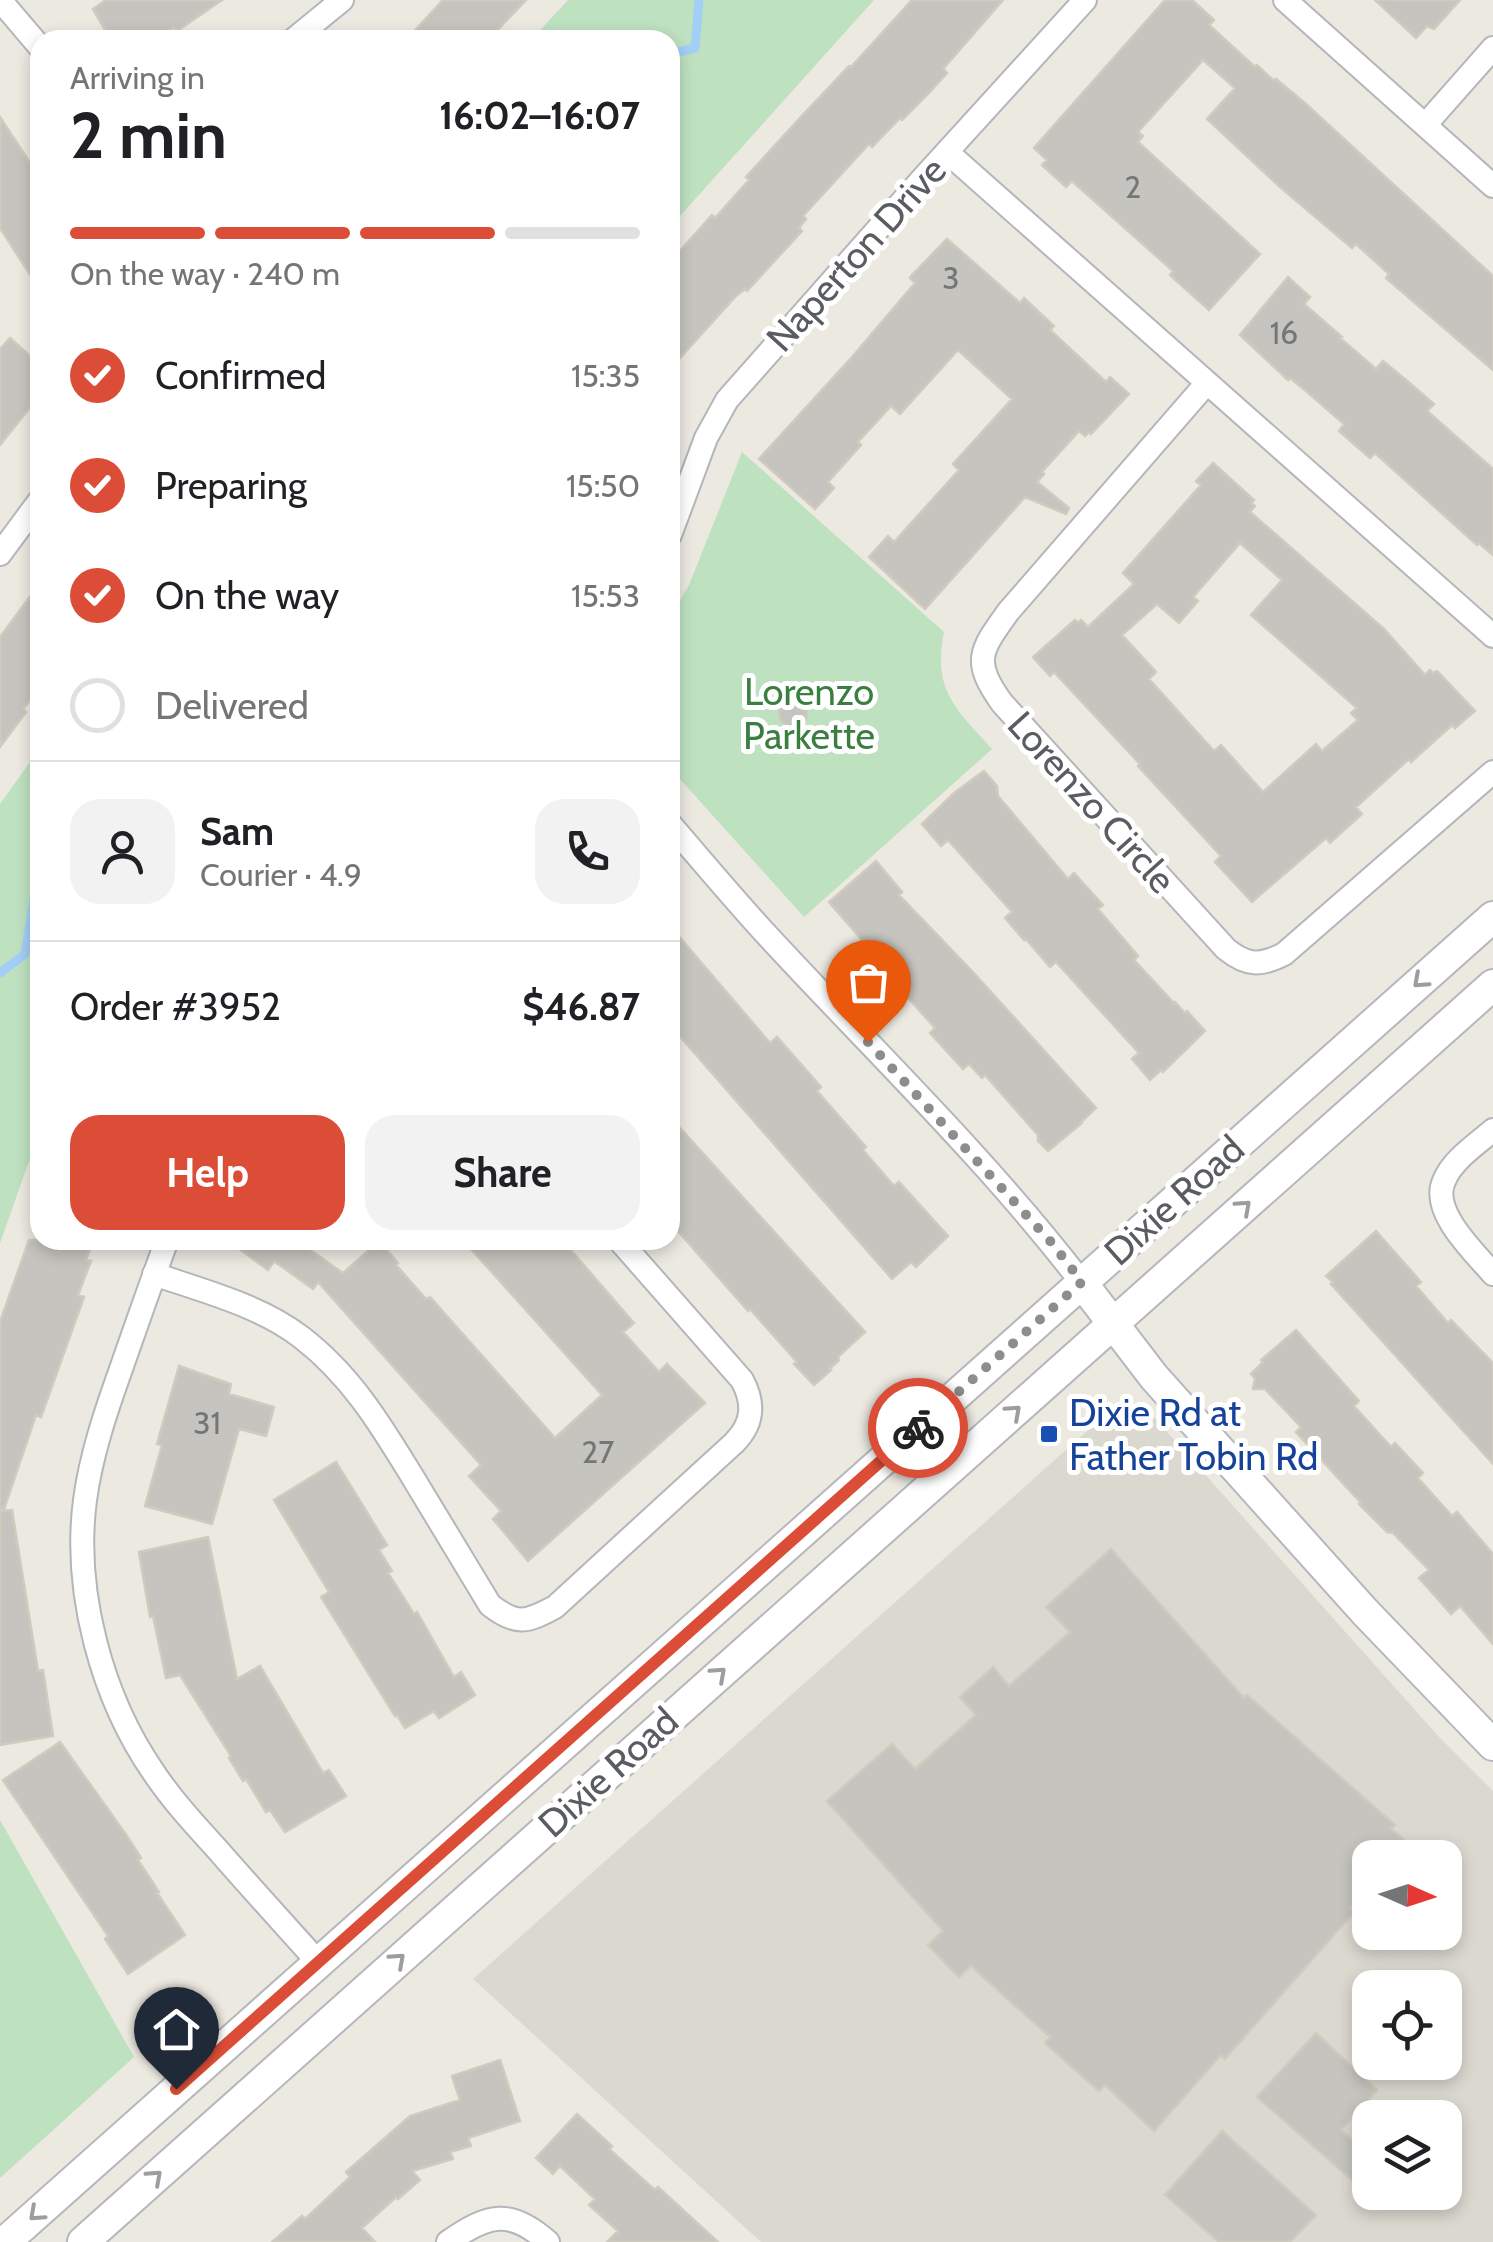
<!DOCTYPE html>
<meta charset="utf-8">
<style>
body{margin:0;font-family:Cabin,sans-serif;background:#f2f2f2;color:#202124;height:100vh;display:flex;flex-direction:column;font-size:38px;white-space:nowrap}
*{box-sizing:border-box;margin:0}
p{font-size:32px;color:#757577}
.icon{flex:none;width:55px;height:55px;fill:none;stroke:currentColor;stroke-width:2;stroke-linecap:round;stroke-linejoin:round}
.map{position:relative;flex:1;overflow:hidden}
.panel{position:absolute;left:30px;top:30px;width:650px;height:1220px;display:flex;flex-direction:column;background:#fff;border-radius:30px;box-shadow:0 5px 15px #0003}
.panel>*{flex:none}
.needle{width:65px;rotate:93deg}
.buttons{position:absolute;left:1352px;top:1840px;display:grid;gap:20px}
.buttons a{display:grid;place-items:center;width:110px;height:110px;border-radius:20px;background:#fff;box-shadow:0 5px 15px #0003;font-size:50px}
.pin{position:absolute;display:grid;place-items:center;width:85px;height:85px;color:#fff;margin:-102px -42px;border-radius:50% 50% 50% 0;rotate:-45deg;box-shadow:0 0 10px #0007}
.pin .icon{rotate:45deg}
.courier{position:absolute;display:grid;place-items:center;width:100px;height:100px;margin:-50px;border:8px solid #db4d36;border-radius:50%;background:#fff;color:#222;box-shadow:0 2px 12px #0007}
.overview em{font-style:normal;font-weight:700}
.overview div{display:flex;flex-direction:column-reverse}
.overview{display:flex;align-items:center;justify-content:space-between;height:170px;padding:0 40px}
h1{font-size:65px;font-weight:700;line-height:75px}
.bar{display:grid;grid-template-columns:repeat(4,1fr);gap:15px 10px;align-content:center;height:120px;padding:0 40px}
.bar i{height:12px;border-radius:8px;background:#e0e0e0}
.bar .active{background:#db4d36}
.bar p{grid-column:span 4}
.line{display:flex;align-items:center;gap:25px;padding:0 40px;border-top:2px solid #e0e0e0}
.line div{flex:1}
.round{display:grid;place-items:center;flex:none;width:105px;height:105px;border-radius:30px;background:#f2f2f2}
ol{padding:0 40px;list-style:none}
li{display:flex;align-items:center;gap:30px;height:110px}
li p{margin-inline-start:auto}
li .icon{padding:10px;border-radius:50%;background:#db4d36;color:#fff;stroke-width:4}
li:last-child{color:#757577}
li i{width:55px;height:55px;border:5px solid #e0e0e0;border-radius:50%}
.action{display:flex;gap:20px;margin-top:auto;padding:20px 40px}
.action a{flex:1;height:115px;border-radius:30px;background:#db4d36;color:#fff;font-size:40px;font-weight:700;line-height:115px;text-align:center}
.action a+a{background:#f2f2f2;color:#202124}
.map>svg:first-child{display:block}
.education{fill:#dbd8cf;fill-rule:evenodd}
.green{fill:#bee1c0}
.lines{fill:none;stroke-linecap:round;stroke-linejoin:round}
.stream{stroke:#a3cef8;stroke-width:9}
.building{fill:#c6c4be;stroke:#cfcbbf;stroke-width:2.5;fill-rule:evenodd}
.street-casing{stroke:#b3b6ba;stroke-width:26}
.secondary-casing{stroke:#b4b7bc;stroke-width:34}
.street{stroke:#fff;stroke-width:22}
.secondary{stroke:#fff;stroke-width:30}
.oneway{stroke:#9b9da0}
.done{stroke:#8c8d8d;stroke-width:10;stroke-dasharray:0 18}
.route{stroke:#db4d36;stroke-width:12}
.transit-dot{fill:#1a4fb4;stroke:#fff;stroke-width:4}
.labels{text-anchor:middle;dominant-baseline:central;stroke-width:10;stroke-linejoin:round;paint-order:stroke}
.number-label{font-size:32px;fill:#747678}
.street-label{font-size:38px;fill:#595c60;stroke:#fff}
.park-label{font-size:38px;fill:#3a7f41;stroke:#fff}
.transit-label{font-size:38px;fill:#164399;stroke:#fff;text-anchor:start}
</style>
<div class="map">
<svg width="1493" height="2242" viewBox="0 0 1493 2242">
<rect width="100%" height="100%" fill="#ebe9e0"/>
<path class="education" d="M 1123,1399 L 1145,1407 L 1439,1737 L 1493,1791 L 1493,2242 L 761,2242 L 473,1979 ZM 1370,1858 L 1445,1858 L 1445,1932 L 1370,1932 ZM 1370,1988 L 1445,1988 L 1445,2062 L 1370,2062 ZM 1370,2118 L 1445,2118 L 1445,2192 L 1370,2192 Z"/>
<path class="green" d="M 568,0 L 874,0 L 670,227 L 670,40 L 531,40 Z
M 742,452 L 944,632 C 932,690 956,709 992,749 L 804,917 L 670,768 L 670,617 L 689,585 Z
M 40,748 L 40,1141 L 28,1164 L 0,1243 L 0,804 Z
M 0,1820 L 134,2057 L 0,2178 Z"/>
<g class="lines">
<path class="stream" d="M 670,54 L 695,48 L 699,0
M 0,973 L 25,954 L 35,894 L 40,892"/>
</g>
<path class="building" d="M 106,0 L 222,0 L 177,31 L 174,27 L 156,40 L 111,40 L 93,9 Z
M 443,0 L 526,0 L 488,40 L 406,40 Z
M 912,0 L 1003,0 L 943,69 L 947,73 L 928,94 L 902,120 L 900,118 L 872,147 L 869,144 L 803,216 L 806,219 L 799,228 L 802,231 L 747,291 L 745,289 L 736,296 L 670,369 L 670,262 L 712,215 L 715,218 L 749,180 L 746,177 L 798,120 L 849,66 L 851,67 Z
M 1165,0 L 1192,0 L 1214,20 L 1209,25 L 1255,67 L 1257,65 L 1274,81 L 1276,79 L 1306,104 L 1493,276 L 1493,370 L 1386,278 L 1389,274 L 1356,244 L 1352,248 L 1280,187 L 1207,119 L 1235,88 L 1203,60 L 1138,132 L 1143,136 L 1138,142 L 1260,254 L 1209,310 L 1170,275 L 1173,271 L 1072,181 L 1066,187 L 1042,165 L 1047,160 L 1034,148 Z
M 1375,0 L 1460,0 L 1434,29 L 1427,26 L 1416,38 Z
M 0,117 L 40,178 L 40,290 L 0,228 Z
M 947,239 L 1020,303 L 1024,298 L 1054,326 L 1050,330 L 1106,382 L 1110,377 L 1129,394 L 1091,434 L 1089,432 L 1085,436 L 1079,431 L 1042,472 L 1044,474 L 1037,482 L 1069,508 L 1066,514 L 1025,497 L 925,609 L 869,557 L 888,536 L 894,542 L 959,470 L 953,464 L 1012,399 L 979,369 L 958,350 L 900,414 L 891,406 L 858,442 L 861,445 L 828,482 L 834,488 L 815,509 L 759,459 L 852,357 L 915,283 L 910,278 L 912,275 Z
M 1288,277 L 1310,297 L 1304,304 L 1342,337 L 1340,338 L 1376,369 L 1383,361 L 1412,385 L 1434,404 L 1427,411 L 1493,469 L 1493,555 L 1479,543 L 1477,545 L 1375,453 L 1370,458 L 1339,431 L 1344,424 L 1306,391 L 1290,378 L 1288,380 L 1240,335 Z
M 10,338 L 40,365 L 40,395 L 0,445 L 0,349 Z
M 1213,463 L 1254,500 L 1251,503 L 1255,506 L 1250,512 L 1384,629 L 1425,675 L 1430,670 L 1433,673 L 1437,671 L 1475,711 L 1455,728 L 1452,725 L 1411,762 L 1409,759 L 1356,807 L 1362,814 L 1330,843 L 1326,838 L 1252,902 L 1215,862 L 1221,856 L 1138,766 L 1140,764 L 1054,672 L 1050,676 L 1033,657 L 1075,620 L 1078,623 L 1081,620 L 1088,627 L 1134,584 L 1123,573 L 1201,485 L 1196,481 ZM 1240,543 L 1282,580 L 1251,615 L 1357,708 L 1351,713 L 1358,720 L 1322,751 L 1316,744 L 1263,792 L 1221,745 L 1214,751 L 1149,679 L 1156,672 L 1122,635 L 1157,604 L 1179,623 L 1198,601 L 1193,597 Z
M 40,583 L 40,687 L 23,709 L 26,712 L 0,747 L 0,637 Z
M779 713a14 14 0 1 1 28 0a14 14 0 1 1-28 0Z
M 984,771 L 997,786 L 998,796 L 1068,879 L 1074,873 L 1103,905 L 1098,909 L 1138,956 L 1134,960 L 1174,1003 L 1175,1002 L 1185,1013 L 1187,1011 L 1205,1031 L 1163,1072 L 1161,1070 L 1150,1080 L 1132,1059 L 1139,1053 L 1056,962 L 1050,967 L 1025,938 L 1024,940 L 1005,918 L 1012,912 L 948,840 L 941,846 L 922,824 L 954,793 Z
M 876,861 L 902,892 L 899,895 L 972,971 L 1096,1108 L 1081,1122 L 1082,1123 L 1048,1151 L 1038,1141 L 1038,1135 L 985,1075 L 982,1078 L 969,1064 L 963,1069 L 930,1033 L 935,1028 L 903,992 L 899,995 L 868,960 L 875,955 L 829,902 Z
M 670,926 L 770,1043 L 777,1037 L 821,1087 L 817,1091 L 866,1147 L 863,1150 L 894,1186 L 899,1182 L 948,1236 L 916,1267 L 911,1262 L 892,1279 L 677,1033 L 679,1031 L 670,1021 Z
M 670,1117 L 865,1332 L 838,1357 L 839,1360 L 829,1369 L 831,1370 L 814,1385 L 794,1364 L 797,1362 L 750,1309 L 748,1311 L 670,1222 Z
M 1376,1231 L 1421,1282 L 1416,1286 L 1448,1323 L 1451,1320 L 1493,1363 L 1493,1464 L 1331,1284 L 1333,1282 L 1326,1276 Z
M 29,1240 L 93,1240 L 86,1260 L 91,1261 L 78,1295 L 84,1297 L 41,1417 L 36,1415 L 4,1509 L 0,1508 L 0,1322 Z
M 227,1240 L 296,1240 L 343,1273 L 379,1241 L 398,1263 L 396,1265 L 426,1299 L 430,1297 L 555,1438 L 602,1395 L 463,1240 L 562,1240 L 634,1323 L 623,1332 L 659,1372 L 667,1364 L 705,1403 L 528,1561 L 493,1519 L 501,1511 L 469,1476 L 481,1465 L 318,1282 L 313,1289 L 274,1261 L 268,1270 Z
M 1296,1330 L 1359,1401 L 1354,1406 L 1391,1447 L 1395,1443 L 1423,1473 L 1418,1478 L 1452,1516 L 1457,1512 L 1493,1554 L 1493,1644 L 1460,1606 L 1451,1614 L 1419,1578 L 1429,1570 L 1393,1533 L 1387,1532 L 1359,1504 L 1361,1503 L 1296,1432 L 1301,1427 L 1265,1389 L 1253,1389 L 1255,1378 L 1251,1374 L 1263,1362 L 1261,1360 Z
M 179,1366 L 231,1384 L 229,1394 L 274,1407 L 266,1436 L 239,1429 L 212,1524 L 145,1506 L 162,1445 L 157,1444 Z
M 336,1462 L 387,1545 L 379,1550 L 392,1571 L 388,1573 L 414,1614 L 417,1612 L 454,1677 L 461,1672 L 475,1695 L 439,1718 L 434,1711 L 405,1728 L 397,1715 L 395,1716 L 321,1597 L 329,1592 L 274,1500 Z
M 12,1510 L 38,1671 L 43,1670 L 53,1736 L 0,1745 L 0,1511 Z
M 208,1537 L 237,1679 L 260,1666 L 323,1773 L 329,1770 L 346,1796 L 285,1832 L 270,1810 L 266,1812 L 246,1779 L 243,1781 L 229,1758 L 231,1756 L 180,1675 L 166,1678 L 153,1616 L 150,1617 L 139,1552 Z
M 1111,1549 L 1244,1698 L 1247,1695 L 1395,1825 L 1391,1829 L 1407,1842 L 1394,1858 L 1370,1858 L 1370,1884 L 1349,1908 L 1354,1912 L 1225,2059 L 1221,2055 L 1154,2131 L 1105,2085 L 1099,2091 L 1045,2043 L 1050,2037 L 971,1966 L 959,1977 L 928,1945 L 943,1931 L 827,1801 L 892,1744 L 915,1769 L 976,1715 L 960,1697 L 993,1667 L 1009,1686 L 1070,1632 L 1046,1607 Z
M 60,1742 L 127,1836 L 141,1858 L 138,1860 L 159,1892 L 157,1893 L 185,1935 L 128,1974 L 105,1939 L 108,1936 L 3,1780 Z
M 1316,2033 L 1377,2090 L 1341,2130 L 1370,2157 L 1370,2160 L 1352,2180 L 1257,2097 Z
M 500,2060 L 520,2121 L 468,2138 L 471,2146 L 450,2152 L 453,2159 L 412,2171 L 420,2180 L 398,2199 L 396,2197 L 362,2228 L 375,2242 L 272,2242 L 302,2216 L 305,2219 L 350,2177 L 346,2172 L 410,2116 L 460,2100 L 452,2076 Z
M 577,2114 L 612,2146 L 609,2149 L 655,2190 L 658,2187 L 718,2242 L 607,2242 L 618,2231 L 589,2205 L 595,2199 L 560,2166 L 553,2174 L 536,2158 Z
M 1222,2131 L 1316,2215 L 1290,2242 L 1219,2242 L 1165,2195 Z"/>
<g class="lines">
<g class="street-casing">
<path id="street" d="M 0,0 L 40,47
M 1285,0 L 1493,186
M 293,40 L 342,0
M 1426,124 L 1493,48
M 947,152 L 1493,636
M 1206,384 L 1008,612 C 980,651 972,661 1002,703 L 1226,949 C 1247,966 1261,966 1284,954 L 1493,772
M 670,535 L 706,438 L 727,400 L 923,178 L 1085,0
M 0,554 L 40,500
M 670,824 C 702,861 733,898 765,933 C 872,1049 986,1158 1082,1283
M 1493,1130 C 1477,1144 1452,1160 1444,1181 C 1430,1211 1474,1252 1493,1274
M 167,1240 C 151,1283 136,1326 121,1369 C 106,1411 91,1455 85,1500 C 73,1592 102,1698 154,1773 C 172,1800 195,1825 217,1849 C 250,1887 284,1924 318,1962
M 154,1274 C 203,1291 259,1305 301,1337 C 352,1376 382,1427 415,1481 C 440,1522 465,1564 490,1605 C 517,1626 527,1622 555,1607 L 734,1443 C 753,1424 755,1404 742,1380 L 619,1240
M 448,2242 C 488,2214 510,2208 548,2242"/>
</g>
<g class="secondary-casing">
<path id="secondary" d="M 1082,1283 L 1154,1377 L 1365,1612 L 1493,1745
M 5,2242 L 1493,917
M 83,2242 L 1493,985"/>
</g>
<use href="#street" class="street"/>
<use href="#secondary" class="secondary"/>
</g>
<defs><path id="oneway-chevron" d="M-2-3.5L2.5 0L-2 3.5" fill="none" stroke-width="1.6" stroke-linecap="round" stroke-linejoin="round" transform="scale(2.5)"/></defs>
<g class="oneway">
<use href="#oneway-chevron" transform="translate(1420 981) rotate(138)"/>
<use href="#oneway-chevron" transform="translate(1244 1207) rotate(-42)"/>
<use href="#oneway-chevron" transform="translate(1014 1412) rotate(-42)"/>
<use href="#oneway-chevron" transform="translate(719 1674) rotate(-42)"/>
<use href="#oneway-chevron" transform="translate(398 1960) rotate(-42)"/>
<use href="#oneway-chevron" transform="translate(155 2177) rotate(-42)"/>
<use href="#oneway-chevron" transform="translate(36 2214) rotate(138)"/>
</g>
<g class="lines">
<path class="done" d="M 868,1042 L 1051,1242 L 1082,1282 L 918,1428"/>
<path class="route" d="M 176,2089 L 918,1428"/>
</g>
<rect class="transit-dot" x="1039" y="1424" width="20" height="20" rx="5"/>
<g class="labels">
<g class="number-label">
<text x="1133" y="186">2</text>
<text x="951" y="277">3</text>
<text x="1284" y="332">16</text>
<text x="207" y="1422">31</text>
<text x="598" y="1451">27</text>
</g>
<g class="street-label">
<text transform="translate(856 254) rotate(-48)">Naperton Drive</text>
<text transform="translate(1092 802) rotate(48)">Lorenzo Circle</text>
<text transform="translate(1174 1200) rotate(-42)">Dixie Road</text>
<text transform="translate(608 1772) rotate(-42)">Dixie Road</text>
</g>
<g class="park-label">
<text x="809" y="691">Lorenzo<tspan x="809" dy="44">Parkette</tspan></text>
</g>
<g class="transit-label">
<text x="1069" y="1412">Dixie Rd at<tspan x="1069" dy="44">Father Tobin Rd</tspan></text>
</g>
</g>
</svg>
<div class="buttons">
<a><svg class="needle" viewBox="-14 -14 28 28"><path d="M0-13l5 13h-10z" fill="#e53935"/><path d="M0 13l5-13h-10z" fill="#757577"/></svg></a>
<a><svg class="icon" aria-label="locate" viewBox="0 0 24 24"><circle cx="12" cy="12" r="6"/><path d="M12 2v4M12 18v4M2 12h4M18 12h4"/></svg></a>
<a><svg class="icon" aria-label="layers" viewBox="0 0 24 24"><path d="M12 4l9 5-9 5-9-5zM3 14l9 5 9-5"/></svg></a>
</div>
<div class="pin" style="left:868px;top:1042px;background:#ea580c"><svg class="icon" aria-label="bag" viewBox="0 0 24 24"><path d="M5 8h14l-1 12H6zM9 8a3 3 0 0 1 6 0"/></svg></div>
<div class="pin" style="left:176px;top:2089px;background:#1f2937"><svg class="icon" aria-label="home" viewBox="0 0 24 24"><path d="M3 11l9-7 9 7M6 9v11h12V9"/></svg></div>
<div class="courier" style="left:918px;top:1428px"><svg class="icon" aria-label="bike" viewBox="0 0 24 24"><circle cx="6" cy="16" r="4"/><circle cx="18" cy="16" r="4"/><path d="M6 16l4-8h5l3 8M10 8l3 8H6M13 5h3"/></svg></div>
<section class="panel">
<div class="overview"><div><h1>2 min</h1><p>Arriving in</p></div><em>16:02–16:07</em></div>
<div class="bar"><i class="active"></i><i class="active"></i><i class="active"></i><i></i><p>On the way · 240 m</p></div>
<ol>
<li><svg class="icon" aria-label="check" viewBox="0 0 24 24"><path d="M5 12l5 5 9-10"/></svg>Confirmed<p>15:35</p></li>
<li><svg class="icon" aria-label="check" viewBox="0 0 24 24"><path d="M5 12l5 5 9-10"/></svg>Preparing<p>15:50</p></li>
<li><svg class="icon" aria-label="check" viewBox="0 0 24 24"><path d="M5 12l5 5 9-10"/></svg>On the way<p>15:53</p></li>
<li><i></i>Delivered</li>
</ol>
<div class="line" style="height:180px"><a class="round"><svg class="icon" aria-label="person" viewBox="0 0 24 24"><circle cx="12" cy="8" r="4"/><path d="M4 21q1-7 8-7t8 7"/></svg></a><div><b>Sam</b><p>Courier · 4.9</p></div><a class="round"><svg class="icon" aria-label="phone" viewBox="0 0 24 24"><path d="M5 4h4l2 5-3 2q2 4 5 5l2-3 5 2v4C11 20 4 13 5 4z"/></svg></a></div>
<div class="line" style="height:130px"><div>Order #3952</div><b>$46.87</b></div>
<div class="action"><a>Help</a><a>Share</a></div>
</section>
</div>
